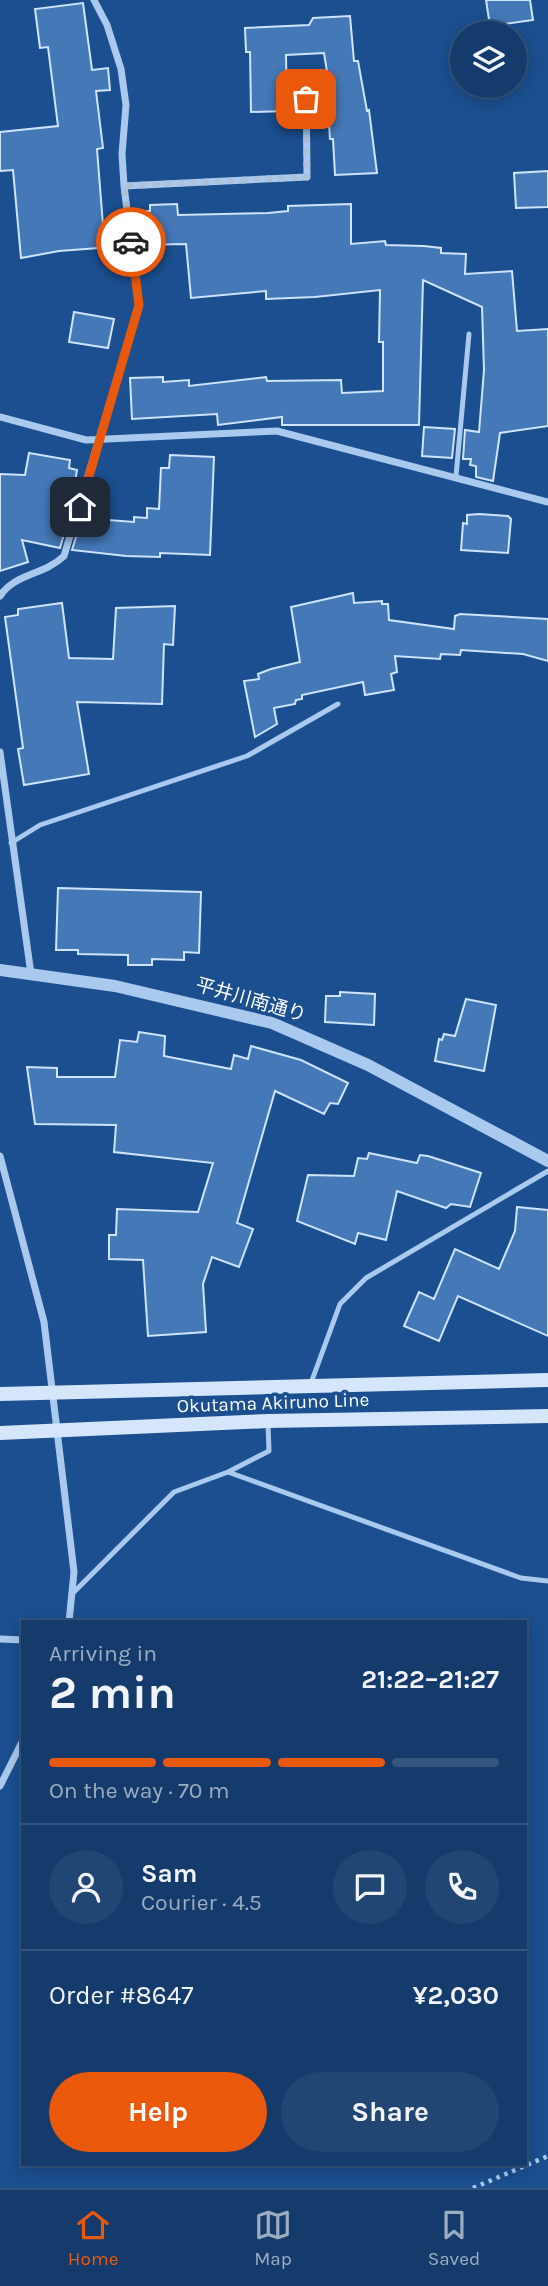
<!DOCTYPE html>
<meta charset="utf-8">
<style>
body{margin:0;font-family:Karla,"Noto Sans JP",sans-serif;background:#214673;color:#f1f3f6;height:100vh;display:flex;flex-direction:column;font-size:26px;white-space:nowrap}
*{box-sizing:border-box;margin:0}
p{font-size:23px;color:#9dadc1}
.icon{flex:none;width:38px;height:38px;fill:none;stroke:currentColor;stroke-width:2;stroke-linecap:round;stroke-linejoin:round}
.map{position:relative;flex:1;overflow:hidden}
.drawer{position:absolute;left:21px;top:1620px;width:506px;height:546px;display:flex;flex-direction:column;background:#143b6b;border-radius:0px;box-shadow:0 4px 18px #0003,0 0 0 2px #33557e}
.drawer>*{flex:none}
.fabs{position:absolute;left:450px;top:21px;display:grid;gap:14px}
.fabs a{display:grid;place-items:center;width:77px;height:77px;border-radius:50%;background:#143b6b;box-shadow:0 4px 18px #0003,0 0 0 2px #33557e;font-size:35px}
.pin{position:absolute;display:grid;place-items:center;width:60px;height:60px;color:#fff;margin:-30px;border-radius:14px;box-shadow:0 4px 10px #0006}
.courier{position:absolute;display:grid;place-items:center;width:70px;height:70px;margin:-35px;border:5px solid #ea580c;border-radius:50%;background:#fff;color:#222;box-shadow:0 2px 9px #0007}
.head em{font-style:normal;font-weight:700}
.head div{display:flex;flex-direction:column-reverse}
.head{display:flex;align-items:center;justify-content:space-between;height:119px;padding:0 28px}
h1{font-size:46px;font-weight:700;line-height:52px}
.bar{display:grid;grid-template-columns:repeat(4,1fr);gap:10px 7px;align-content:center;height:84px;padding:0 28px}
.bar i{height:9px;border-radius:5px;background:#33557e}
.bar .on{background:#ea580c}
.bar p{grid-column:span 4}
.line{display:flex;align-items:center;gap:18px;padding:0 28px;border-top:2px solid #33557e}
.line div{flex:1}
.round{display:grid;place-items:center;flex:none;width:74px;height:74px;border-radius:37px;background:#214673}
.button{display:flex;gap:14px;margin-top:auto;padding:14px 28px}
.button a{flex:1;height:80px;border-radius:42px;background:#ea580c;color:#fff;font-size:28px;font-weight:700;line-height:80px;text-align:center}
.button a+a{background:#214673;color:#f1f3f6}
.menu{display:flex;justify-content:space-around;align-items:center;height:98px;border-top:2px solid #33557e;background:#143b6b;font-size:19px;color:#9dadc1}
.menu a{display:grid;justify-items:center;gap:4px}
.menu .on{color:#ea580c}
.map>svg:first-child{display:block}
.building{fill:#4478b7;stroke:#cfe3fa;stroke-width:2}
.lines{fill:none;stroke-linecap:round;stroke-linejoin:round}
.path{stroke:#a9c9ee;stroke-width:4.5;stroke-dasharray:3.5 5;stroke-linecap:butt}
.service{stroke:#a9c9ee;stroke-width:5}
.minor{stroke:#a9c9ee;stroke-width:7}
.tertiary{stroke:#a9c9ee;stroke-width:12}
.secondary{stroke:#d6e6fa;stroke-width:14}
.done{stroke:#afc1d8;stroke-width:7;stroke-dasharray:0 12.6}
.route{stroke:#ea580c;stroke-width:9}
.labels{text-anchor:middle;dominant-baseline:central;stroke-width:7;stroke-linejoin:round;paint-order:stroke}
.street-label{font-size:19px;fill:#fff;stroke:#1b4f8f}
</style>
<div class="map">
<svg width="548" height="2188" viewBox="0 0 548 2188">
<rect width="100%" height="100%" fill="#1b4f8f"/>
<path class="building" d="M 486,0 L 530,0 L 533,20 L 490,26 Z
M 83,3 L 92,70 L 108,68 L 110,90 L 96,91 L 103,148 L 97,149 L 103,225 L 123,223 L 125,246 L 59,251 L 21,258 L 13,170 L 0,171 L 0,132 L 58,126 L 48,47 L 40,48 L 35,9 Z
M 350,16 L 354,61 L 358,61 L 367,111 L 369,110 L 377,173 L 335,175 L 333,139 L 330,139 L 327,96 L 331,96 L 324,53 L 286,55 L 287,111 L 251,112 L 250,52 L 246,52 L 245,28 L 309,25 L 313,18 Z
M 548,171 L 548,207 L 516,208 L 514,173 Z
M 177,204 L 178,215 L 268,213 L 288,211 L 288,206 L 351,204 L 351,244 L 385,241 L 386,245 L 424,246 L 441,248 L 441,253 L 466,254 L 465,274 L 512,271 L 517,331 L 548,329 L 548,426 L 500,433 L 493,481 L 476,477 L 476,466 L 470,465 L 471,459 L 463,459 L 465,430 L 479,432 L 484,370 L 482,307 L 423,280 L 419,425 L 282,425 L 282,417 L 218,425 L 217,414 L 132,419 L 130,378 L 163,377 L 163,382 L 189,380 L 189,386 L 266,377 L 267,381 L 341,380 L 342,393 L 383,391 L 383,342 L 379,342 L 380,290 L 315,297 L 266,299 L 266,291 L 191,298 L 186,244 L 138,245 L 135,222 L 145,222 L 144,211 L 150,211 L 150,205 Z
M 74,312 L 114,319 L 108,348 L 69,342 Z
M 424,427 L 455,429 L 452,458 L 422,456 Z
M 29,453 L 70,460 L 69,468 L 77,470 L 69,517 L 60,548 L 22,540 L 28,562 L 0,571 L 0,474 L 25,475 Z
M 170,455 L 214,457 L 210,555 L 160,553 L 160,557 L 126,556 L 72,550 L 82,518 L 134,522 L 134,517 L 147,518 L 147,508 L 159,509 L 161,468 L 169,468 Z
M 479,514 L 508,516 L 511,519 L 508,553 L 461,550 L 463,523 L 467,524 L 467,515 Z
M 353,593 L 354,603 L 382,601 L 382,604 L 388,604 L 389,620 L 454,629 L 455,616 L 460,614 L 548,619 L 548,661 L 523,654 L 461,650 L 460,655 L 441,654 L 440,659 L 395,656 L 397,672 L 391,674 L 394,690 L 365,695 L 363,682 L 302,695 L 302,699 L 296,700 L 295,704 L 274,708 L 277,724 L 255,737 L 244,681 L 259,679 L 258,674 L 271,669 L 300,662 L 291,607 Z
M 62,603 L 69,658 L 113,659 L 116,608 L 175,606 L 173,645 L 164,644 L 162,704 L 77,702 L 89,774 L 24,785 L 18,749 L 23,748 L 5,617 L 18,615 L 18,609 Z
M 58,888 L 201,892 L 199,953 L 184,952 L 184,960 L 152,959 L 152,965 L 128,965 L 128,955 L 78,954 L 78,950 L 56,950 Z
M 340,992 L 375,994 L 374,1025 L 325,1022 L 326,996 L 340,996 Z
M 466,999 L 496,1005 L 484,1071 L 435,1061 L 439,1039 L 442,1040 L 444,1034 L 455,1036 Z
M 139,1032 L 165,1036 L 164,1056 L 231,1069 L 234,1055 L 248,1059 L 251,1046 L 301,1060 L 348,1083 L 338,1104 L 330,1103 L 324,1114 L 275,1091 L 237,1223 L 253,1229 L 239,1267 L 212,1257 L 203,1284 L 206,1332 L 148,1336 L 143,1260 L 109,1259 L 109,1235 L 116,1235 L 117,1209 L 198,1212 L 213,1163 L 114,1152 L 116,1125 L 35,1124 L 27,1067 L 57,1068 L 57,1077 L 115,1077 L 120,1040 L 137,1042 Z
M 369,1153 L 417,1163 L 420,1155 L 428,1156 L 481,1173 L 470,1207 L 451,1204 L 446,1208 L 397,1191 L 386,1240 L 358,1233 L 355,1244 L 297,1221 L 308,1175 L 354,1176 L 358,1158 L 367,1159 Z
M 517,1207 L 548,1210 L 548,1336 L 458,1296 L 439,1341 L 404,1326 L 419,1292 L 434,1299 L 455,1249 L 499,1269 L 515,1231 Z"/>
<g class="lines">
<path class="path" d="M 473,2188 L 548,2156"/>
<path class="service" d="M 456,476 L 469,334
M 11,843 L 40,825 L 247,756 L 338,704
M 311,1383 L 340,1304 L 366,1278 L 548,1171
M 228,1472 L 521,1578 L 548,1581
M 73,1593 L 174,1492 L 228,1472 L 269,1451 L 268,1424"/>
<path class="minor" d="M 124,186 L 307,177 L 306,73
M 0,417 L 86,440 L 277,431 L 548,502
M 0,596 C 15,573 43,576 64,556 L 139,305 L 124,186 L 122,154 L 126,105 L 121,69 L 107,25 L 94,0
M 0,752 L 31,974
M 0,1156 L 44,1322 L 74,1572 L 69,1622
M 0,1639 L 23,1640
M 0,1786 L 23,1740"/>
<path class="tertiary" d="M 0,970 L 115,986 L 272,1023 L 368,1065 L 548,1161"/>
<path class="secondary" d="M 0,1394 L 548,1380
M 0,1433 L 268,1421 L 548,1416"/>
</g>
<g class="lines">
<path class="done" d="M 131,242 L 124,186 L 307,177 L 306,99"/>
<path class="route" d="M 80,507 L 139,305 L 131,242"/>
</g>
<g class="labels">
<g class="street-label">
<text transform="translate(251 1000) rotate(16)">平井川南通り</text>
<text transform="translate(273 1403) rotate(-2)">Okutama Akiruno Line</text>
</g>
</g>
</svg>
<div class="fabs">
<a><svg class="icon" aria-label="layers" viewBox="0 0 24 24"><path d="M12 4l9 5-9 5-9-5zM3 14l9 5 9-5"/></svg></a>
</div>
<div class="pin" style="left:306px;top:99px;background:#ea580c"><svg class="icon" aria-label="bag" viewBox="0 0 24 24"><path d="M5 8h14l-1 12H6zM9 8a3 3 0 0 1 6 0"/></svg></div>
<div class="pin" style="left:80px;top:507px;background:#1f2937"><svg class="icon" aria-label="home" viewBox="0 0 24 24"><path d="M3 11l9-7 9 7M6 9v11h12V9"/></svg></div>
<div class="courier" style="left:131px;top:242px"><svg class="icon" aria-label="car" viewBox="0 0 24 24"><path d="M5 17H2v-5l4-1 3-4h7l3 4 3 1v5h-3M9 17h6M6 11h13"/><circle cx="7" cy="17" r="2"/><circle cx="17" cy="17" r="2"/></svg></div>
<section class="drawer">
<div class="head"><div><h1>2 min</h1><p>Arriving in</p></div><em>21:22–21:27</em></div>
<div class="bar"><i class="on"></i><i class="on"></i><i class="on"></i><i></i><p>On the way · 70 m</p></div>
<div class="line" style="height:126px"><a class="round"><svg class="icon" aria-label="person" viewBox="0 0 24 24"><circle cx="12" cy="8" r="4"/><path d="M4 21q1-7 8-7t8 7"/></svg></a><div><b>Sam</b><p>Courier · 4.5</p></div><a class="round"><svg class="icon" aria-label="chat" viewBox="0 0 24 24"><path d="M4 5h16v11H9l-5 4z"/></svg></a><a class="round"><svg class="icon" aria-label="phone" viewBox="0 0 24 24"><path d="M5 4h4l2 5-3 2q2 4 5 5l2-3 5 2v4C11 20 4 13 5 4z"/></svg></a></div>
<div class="line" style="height:91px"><div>Order #8647</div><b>¥2,030</b></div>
<div class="button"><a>Help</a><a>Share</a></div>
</section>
</div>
<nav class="menu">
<a class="on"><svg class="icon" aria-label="home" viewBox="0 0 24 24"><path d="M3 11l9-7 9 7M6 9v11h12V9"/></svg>Home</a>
<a><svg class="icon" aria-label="map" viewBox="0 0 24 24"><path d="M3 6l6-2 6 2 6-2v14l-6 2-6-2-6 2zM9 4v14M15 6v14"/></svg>Map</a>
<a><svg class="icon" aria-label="saved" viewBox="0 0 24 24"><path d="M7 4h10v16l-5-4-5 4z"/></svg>Saved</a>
</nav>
